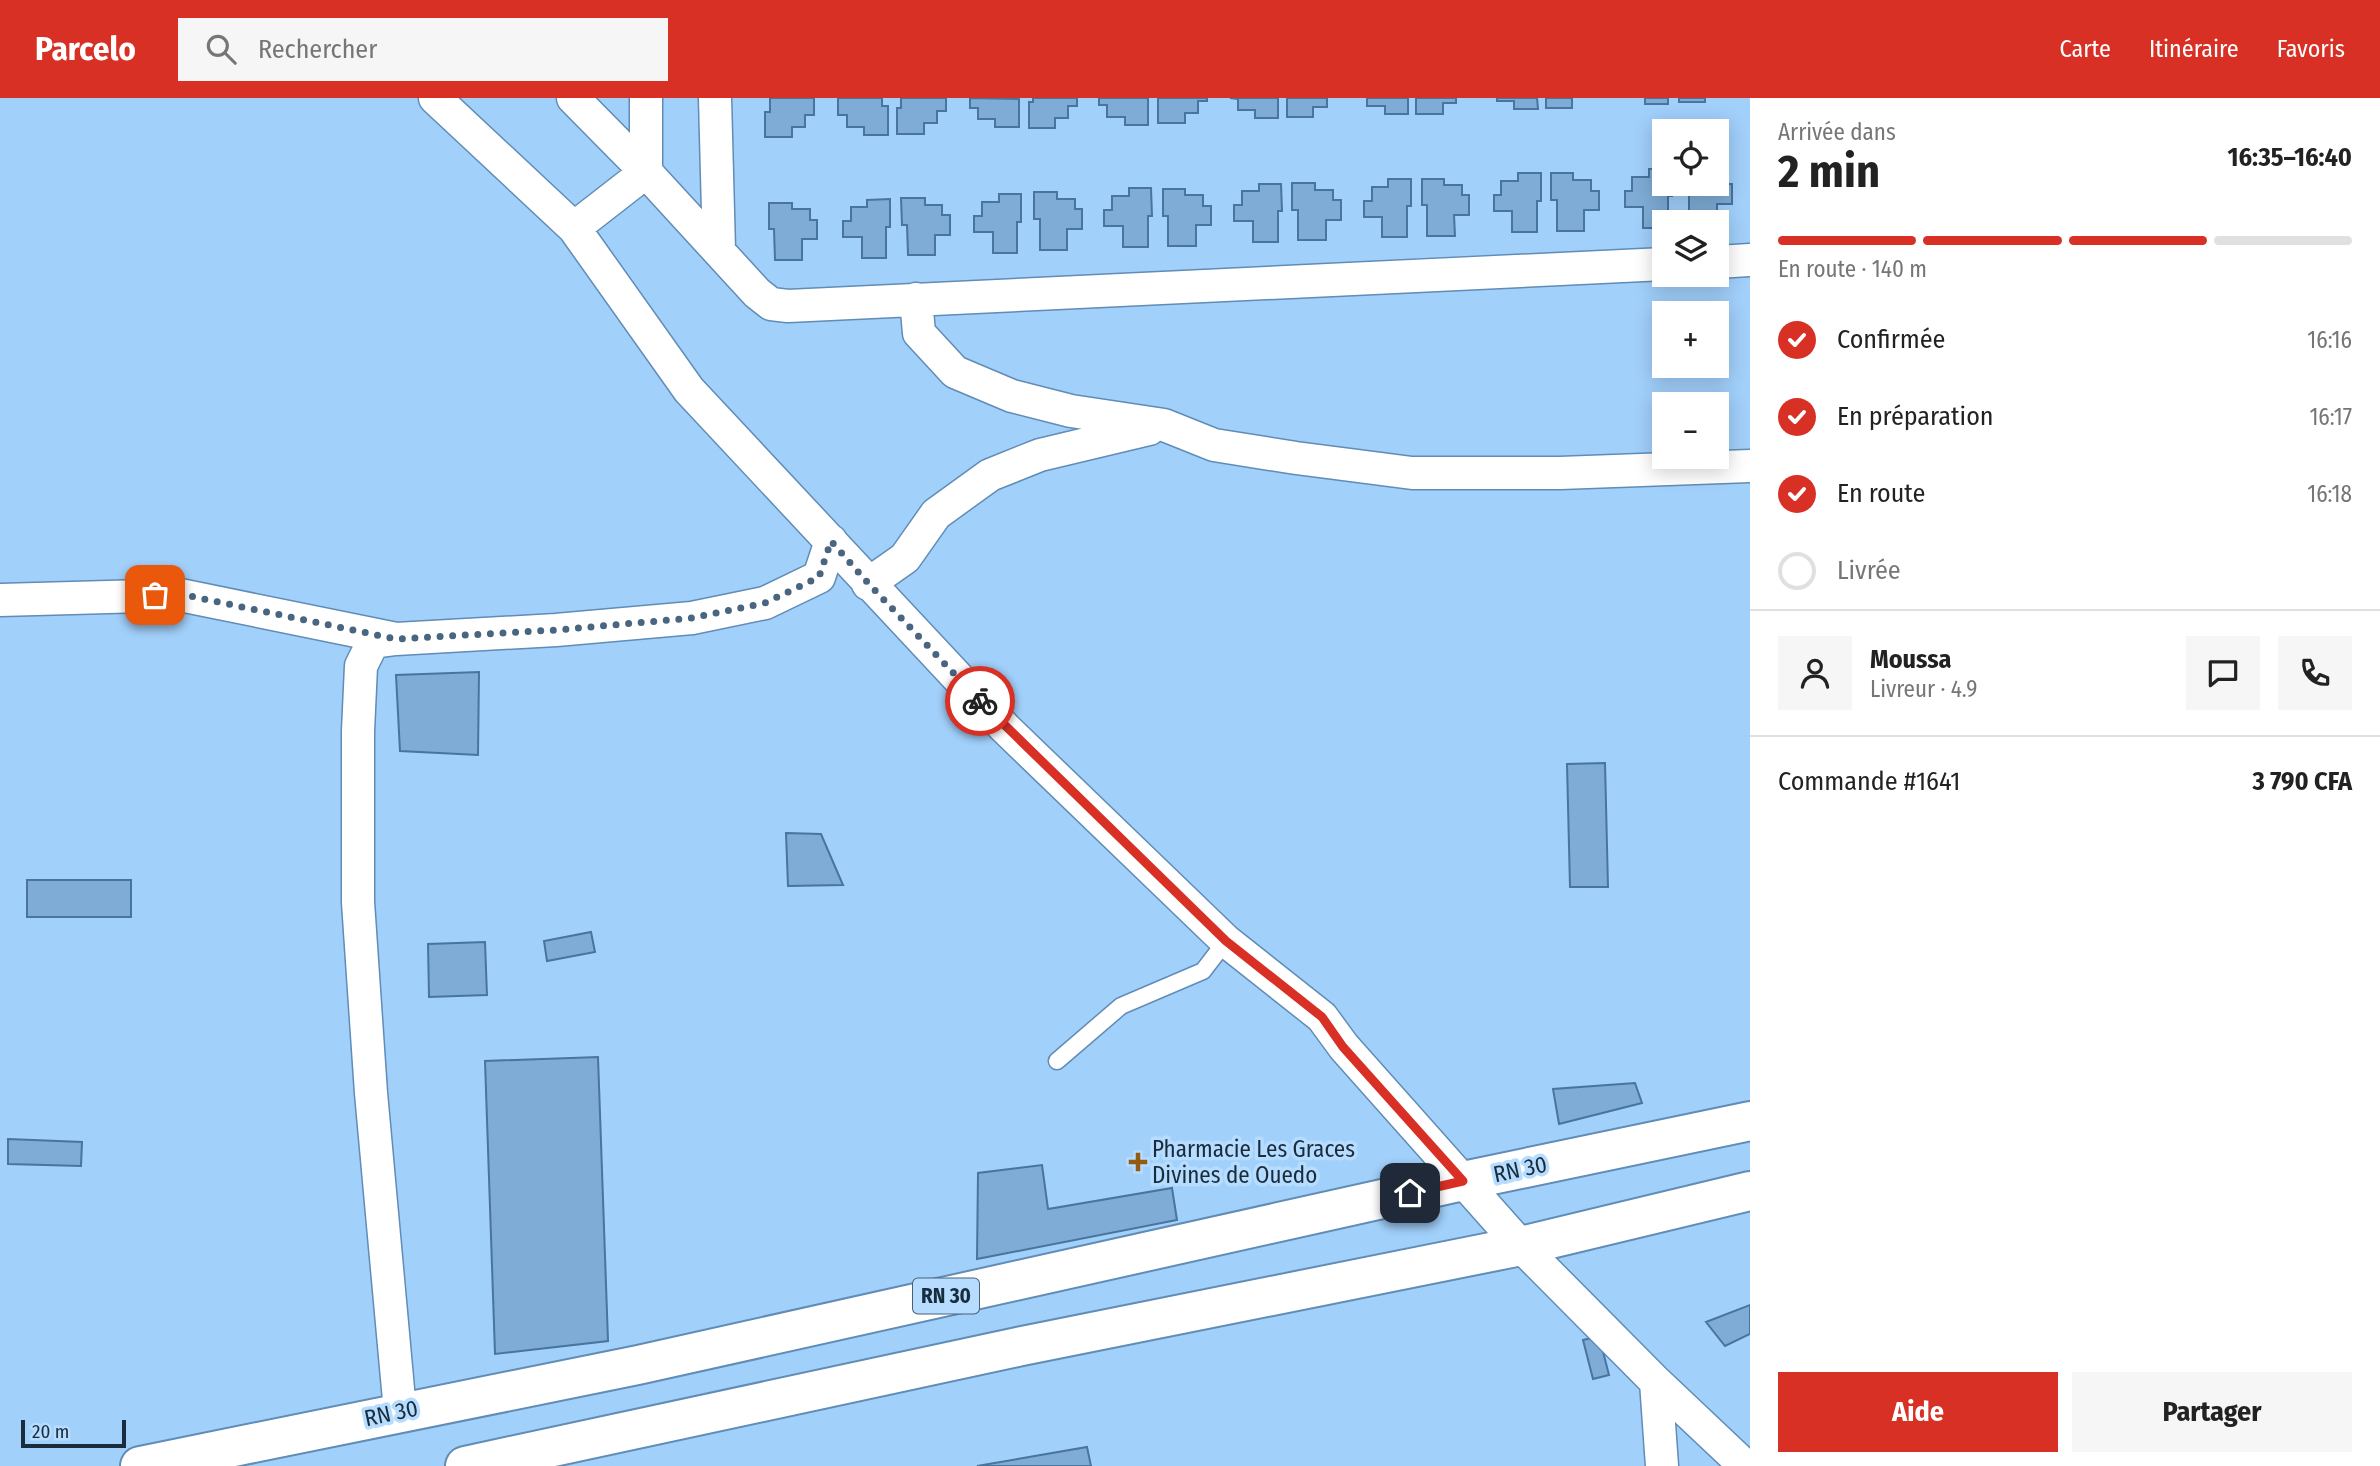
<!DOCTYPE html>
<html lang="fr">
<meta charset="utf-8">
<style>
body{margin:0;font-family:"Fira Sans Condensed",sans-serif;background:#f6f6f6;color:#222;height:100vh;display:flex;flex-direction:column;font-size:26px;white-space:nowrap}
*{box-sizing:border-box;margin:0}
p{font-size:23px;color:#767676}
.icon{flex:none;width:38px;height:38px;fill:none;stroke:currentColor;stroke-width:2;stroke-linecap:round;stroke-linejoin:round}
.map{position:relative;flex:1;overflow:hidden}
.sheet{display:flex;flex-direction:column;background:#fff;width:630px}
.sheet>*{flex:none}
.fabs{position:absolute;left:1652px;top:21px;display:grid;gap:14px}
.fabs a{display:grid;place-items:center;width:77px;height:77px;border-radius:0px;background:#fff;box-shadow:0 4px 18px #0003;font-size:35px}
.scale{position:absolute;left:21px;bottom:18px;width:105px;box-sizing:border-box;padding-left:7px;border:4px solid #192c3c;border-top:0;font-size:19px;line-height:24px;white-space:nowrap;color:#192c3c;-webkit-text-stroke:5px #b6dcff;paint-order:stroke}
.pin{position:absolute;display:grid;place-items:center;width:60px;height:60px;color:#fff;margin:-30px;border-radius:14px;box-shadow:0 4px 10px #0006}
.courier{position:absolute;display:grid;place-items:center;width:70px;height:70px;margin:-35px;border:5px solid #d93025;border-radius:50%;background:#fff;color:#222;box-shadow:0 2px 9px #0007}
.summary em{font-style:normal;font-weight:700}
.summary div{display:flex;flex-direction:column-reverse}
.summary{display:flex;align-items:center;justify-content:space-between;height:119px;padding:0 28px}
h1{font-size:46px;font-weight:700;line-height:52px}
.bar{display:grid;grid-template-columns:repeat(4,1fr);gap:10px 7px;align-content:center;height:84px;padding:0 28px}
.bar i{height:9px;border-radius:5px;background:#e0e0e0}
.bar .current{background:#d93025}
.bar p{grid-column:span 4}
.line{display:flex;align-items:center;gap:18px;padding:0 28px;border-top:2px solid #e0e0e0}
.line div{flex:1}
.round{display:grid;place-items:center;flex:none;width:74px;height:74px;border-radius:0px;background:#f6f6f6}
ol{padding:0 28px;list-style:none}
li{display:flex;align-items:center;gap:21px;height:77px}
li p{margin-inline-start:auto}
li .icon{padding:7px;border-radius:50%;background:#d93025;color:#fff;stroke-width:4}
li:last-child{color:#767676}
li i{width:38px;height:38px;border:4px solid #e0e0e0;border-radius:50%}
.button{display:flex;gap:14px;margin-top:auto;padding:14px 28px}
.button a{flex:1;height:80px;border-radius:0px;background:#d93025;color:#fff;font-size:28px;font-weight:700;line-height:80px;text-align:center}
.button a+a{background:#f6f6f6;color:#222}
header{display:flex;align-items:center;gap:42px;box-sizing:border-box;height:98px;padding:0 35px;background:#d93025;color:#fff}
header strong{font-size:33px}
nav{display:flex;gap:38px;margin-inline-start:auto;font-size:24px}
.search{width:490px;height:63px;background:#f6f6f6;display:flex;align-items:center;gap:18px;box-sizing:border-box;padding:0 24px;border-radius:0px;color:#767676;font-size:26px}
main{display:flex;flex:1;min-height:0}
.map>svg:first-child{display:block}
.building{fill:#7eacd6;stroke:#49749b;stroke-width:2}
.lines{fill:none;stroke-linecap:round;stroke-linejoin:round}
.lane-casing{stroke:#608cb5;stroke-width:19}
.street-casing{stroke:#608cb5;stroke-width:35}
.primary-casing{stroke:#608cb5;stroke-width:42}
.lane{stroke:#fff;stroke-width:16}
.street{stroke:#fff;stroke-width:32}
.primary{stroke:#fff;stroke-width:38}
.done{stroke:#49657f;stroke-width:7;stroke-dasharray:0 12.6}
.route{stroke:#d93025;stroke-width:9}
.poi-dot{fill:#925b12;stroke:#b6dcff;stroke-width:2.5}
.labels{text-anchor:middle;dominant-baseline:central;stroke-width:7;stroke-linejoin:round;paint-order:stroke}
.shield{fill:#b6dcff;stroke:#486176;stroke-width:2}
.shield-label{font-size:21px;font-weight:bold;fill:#192c3c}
.poi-label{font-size:23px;fill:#192c3c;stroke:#b6dcff;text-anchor:start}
.street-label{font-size:23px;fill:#192c3c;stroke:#b6dcff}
</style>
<header>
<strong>Parcelo</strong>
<div class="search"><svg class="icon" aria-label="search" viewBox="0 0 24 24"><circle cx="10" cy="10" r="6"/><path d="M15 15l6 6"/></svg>Rechercher</div>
<nav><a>Carte</a><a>Itinéraire</a><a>Favoris</a></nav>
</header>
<main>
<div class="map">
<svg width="1750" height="1368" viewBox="0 0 1750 1368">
<rect width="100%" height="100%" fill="#a1d0fb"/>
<path class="building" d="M 770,0 L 814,0 L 814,17 L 805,17 L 805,29 L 792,29 L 792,39 L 765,39 L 765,14 L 770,14 Z
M 838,0 L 882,0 L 882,8 L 888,8 L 888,37 L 864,37 L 864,29 L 847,29 L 847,17 L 838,17 Z
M 901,0 L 946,0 L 946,13 L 937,13 L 937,25 L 924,25 L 924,36 L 897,36 L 897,10 L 901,10 Z
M 970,0 L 1019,1 L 1019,29 L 995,29 L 995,21 L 978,21 L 978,10 L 970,10 Z
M 1033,0 L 1077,0 L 1077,8 L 1068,8 L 1068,20 L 1055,20 L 1055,30 L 1029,30 L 1029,4 L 1033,4 Z
M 1099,0 L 1148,0 L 1148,27 L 1125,27 L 1125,19 L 1107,19 L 1107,7 L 1099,7 Z
M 1158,0 L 1207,0 L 1207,3 L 1198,3 L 1198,15 L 1185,15 L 1185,25 L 1158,25 Z
M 1278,0 L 1278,20 L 1255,20 L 1255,12 L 1238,12 L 1238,1 L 1230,0 Z
M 1287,0 L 1327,0 L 1327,9 L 1313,9 L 1313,19 L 1287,19 Z
M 1367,0 L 1408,0 L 1408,16 L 1385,16 L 1385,8 L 1367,8 Z
M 1416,0 L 1456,0 L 1456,5 L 1443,5 L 1443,16 L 1416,16 Z
M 1497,0 L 1537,0 L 1538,11 L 1514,11 L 1514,3 L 1497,3 Z
M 1546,0 L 1572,0 L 1572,10 L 1546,10 Z
M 1645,0 L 1668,0 L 1668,6 L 1645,6 Z
M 1679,0 L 1705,0 L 1705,4 L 1679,4 Z
M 1649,71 L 1664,71 L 1664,86 L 1672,86 L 1672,98 L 1668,98 L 1668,124 L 1664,124 L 1664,130 L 1643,130 L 1643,109 L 1625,109 L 1625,93 L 1632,93 L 1632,79 L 1649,79 Z
M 1518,75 L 1541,75 L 1541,103 L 1537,103 L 1537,134 L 1512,134 L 1512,113 L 1494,113 L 1494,97 L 1501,97 L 1501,83 L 1518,83 Z
M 1551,75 L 1573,75 L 1573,82 L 1591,82 L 1591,93 L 1599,93 L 1599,112 L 1584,112 L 1584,133 L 1557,133 L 1557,102 L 1551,102 Z
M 1717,75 L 1724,75 L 1724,86 L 1732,86 L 1732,106 L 1717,106 L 1717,126 L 1717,124 L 1689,124 L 1689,96 L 1683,96 L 1683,86 L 1717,86 Z
M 1388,81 L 1411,81 L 1411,108 L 1407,108 L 1407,139 L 1382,139 L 1382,119 L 1364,119 L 1364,103 L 1372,103 L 1372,89 L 1388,89 Z
M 1422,81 L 1444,81 L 1444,87 L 1462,87 L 1462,97 L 1469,97 L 1469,117 L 1454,117 L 1455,138 L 1427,138 L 1427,107 L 1422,107 Z
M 1292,85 L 1315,85 L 1315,92 L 1333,92 L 1333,102 L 1341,102 L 1341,122 L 1326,122 L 1326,142 L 1298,142 L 1298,112 L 1292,112 Z
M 1259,86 L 1281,86 L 1282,113 L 1278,113 L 1278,144 L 1253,144 L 1253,123 L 1234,123 L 1234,107 L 1242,107 L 1242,93 L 1259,93 Z
M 1129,90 L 1151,90 L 1152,118 L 1148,118 L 1148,149 L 1123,149 L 1123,128 L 1104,128 L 1104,112 L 1112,112 L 1112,98 L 1129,98 Z
M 1163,91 L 1185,91 L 1185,97 L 1203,97 L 1203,108 L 1211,108 L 1211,127 L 1196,127 L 1196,148 L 1168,148 L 1168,118 L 1163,118 Z
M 1034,94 L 1057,94 L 1057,101 L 1075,101 L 1075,111 L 1082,111 L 1082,131 L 1067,131 L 1067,152 L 1040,152 L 1040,121 L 1034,121 Z
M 999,96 L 1021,96 L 1021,124 L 1017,124 L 1017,155 L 993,155 L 993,134 L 974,134 L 974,118 L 982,118 L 982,104 L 999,104 Z
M 901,100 L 925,100 L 925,107 L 942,107 L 942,117 L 950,117 L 950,137 L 935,137 L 935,157 L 908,157 L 907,127 L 902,127 Z
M 890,101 L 890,129 L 886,129 L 886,160 L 862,160 L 862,139 L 843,139 L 843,123 L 851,123 L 851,109 L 867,109 L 867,102 Z
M 769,105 L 792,105 L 792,111 L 810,111 L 810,122 L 817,122 L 817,141 L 802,141 L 802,162 L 775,162 L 774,131 L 769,131 Z
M 479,574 L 478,657 L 400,653 L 396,577 Z
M 1605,665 L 1608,789 L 1570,789 L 1567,666 Z
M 786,735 L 821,736 L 843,787 L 788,788 Z
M 27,782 L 131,782 L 131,819 L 27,819 Z
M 591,834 L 595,854 L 547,863 L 544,843 Z
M 485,844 L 487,897 L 429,899 L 428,846 Z
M 598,959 L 608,1243 L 495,1256 L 485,963 Z
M 1635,985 L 1642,1005 L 1559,1026 L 1553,991 Z
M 8,1041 L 82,1044 L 81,1068 L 8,1066 Z
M 1042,1067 L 1048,1111 L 1172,1090 L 1177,1122 L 977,1161 L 978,1075 Z
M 1750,1207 L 1750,1236 L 1725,1248 L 1706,1224 Z
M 1599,1238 L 1609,1277 L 1593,1281 L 1583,1242 Z
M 1087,1349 L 1091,1368 L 977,1368 Z"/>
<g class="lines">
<g class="lane-casing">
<path id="lane" d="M 1057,963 L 1121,908 L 1203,873 L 1226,843"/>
</g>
<g class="street-casing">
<path id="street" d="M 435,0 L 574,130 L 689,292 L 1005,630 L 1226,843 L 1322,919 L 1344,949 L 1521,1148 L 1656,1284 L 1662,1368
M 573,0 L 646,74 L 757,195 L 771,206 L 788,208 L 1664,166
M 715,0 L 719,152
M 574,130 L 646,74 L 646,0
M 1717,164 L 1750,162
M 916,201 L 919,235 L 955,274 L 1012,298 L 1071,313 L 1164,327 L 1214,347 L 1296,360 L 1412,375 L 1560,375 L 1750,368
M 868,486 L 905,460 L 936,416 L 990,377 L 1040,357 L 1149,331
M 0,502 L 180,497 L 396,541 L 556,532 L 692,520 L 765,505 L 819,479 L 831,443
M 396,541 L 373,544 L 361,568 L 358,633 L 358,804 L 371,995 L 400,1313
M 1656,1284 L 1745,1368"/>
</g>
<g class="primary-casing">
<path id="primary" d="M 140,1368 L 638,1267 L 1463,1083 L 1750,1023
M 465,1368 L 1022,1248 L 1521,1148 L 1750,1093"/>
</g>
<use href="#lane" class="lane"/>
<use href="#street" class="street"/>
<use href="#primary" class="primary"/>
</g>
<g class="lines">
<path class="done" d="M 155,497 L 180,496 L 396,541 L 556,532 L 692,520 L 765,505 L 819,479 L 831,443 L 868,485 L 980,603"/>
<path class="route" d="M 980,603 L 1226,843 L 1322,919 L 1343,949 L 1463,1083 L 1410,1095"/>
</g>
<path class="poi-dot" d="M1134.5 1053.5h7v7h7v7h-7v7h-7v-7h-7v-7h7z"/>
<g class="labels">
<rect class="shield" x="913" y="1180.5" width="66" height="35" rx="5"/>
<g class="shield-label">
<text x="946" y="1198">RN 30</text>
</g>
<g class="poi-label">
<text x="1152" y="1051">Pharmacie Les Graces<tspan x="1152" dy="26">Divines de Ouedo</tspan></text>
</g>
<g class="street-label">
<text transform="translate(1520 1071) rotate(-12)">RN 30</text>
<text transform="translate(391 1315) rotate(-12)">RN 30</text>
</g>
</g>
</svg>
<div class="fabs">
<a><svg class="icon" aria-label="locate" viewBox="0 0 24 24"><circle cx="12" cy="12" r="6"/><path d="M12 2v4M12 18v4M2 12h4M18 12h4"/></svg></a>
<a><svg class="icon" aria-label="layers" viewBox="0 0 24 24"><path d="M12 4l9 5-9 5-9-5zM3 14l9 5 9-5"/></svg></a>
<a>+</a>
<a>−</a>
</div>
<div class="scale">20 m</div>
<div class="pin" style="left:155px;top:497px;background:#ea580c"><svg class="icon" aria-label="bag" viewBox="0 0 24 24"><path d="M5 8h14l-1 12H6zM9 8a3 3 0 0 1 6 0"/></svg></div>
<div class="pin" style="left:1410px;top:1095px;background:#1f2937"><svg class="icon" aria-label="home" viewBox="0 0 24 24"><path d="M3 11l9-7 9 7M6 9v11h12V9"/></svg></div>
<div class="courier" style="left:980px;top:603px"><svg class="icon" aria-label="bike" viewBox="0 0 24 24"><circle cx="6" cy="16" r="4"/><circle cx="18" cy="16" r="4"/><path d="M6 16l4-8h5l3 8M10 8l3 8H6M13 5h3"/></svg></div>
</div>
<section class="sheet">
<div class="summary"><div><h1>2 min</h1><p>Arrivée dans</p></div><em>16:35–16:40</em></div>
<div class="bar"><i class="current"></i><i class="current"></i><i class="current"></i><i></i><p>En route · 140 m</p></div>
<ol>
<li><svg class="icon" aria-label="check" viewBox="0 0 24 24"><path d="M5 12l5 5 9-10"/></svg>Confirmée<p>16:16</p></li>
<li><svg class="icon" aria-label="check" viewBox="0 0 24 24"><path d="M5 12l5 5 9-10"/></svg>En préparation<p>16:17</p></li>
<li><svg class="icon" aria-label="check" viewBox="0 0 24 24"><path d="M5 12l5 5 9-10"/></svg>En route<p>16:18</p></li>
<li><i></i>Livrée</li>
</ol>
<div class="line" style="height:126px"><a class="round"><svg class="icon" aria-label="person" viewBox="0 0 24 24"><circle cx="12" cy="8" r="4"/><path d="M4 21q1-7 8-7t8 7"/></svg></a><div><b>Moussa</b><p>Livreur · 4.9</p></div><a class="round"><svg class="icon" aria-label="chat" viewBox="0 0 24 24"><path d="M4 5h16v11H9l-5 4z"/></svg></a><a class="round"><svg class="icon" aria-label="phone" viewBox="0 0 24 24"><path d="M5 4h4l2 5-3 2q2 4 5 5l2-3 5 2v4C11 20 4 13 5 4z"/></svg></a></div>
<div class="line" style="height:91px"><div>Commande #1641</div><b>3 790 CFA</b></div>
<div class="button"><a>Aide</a><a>Partager</a></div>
</section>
</main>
